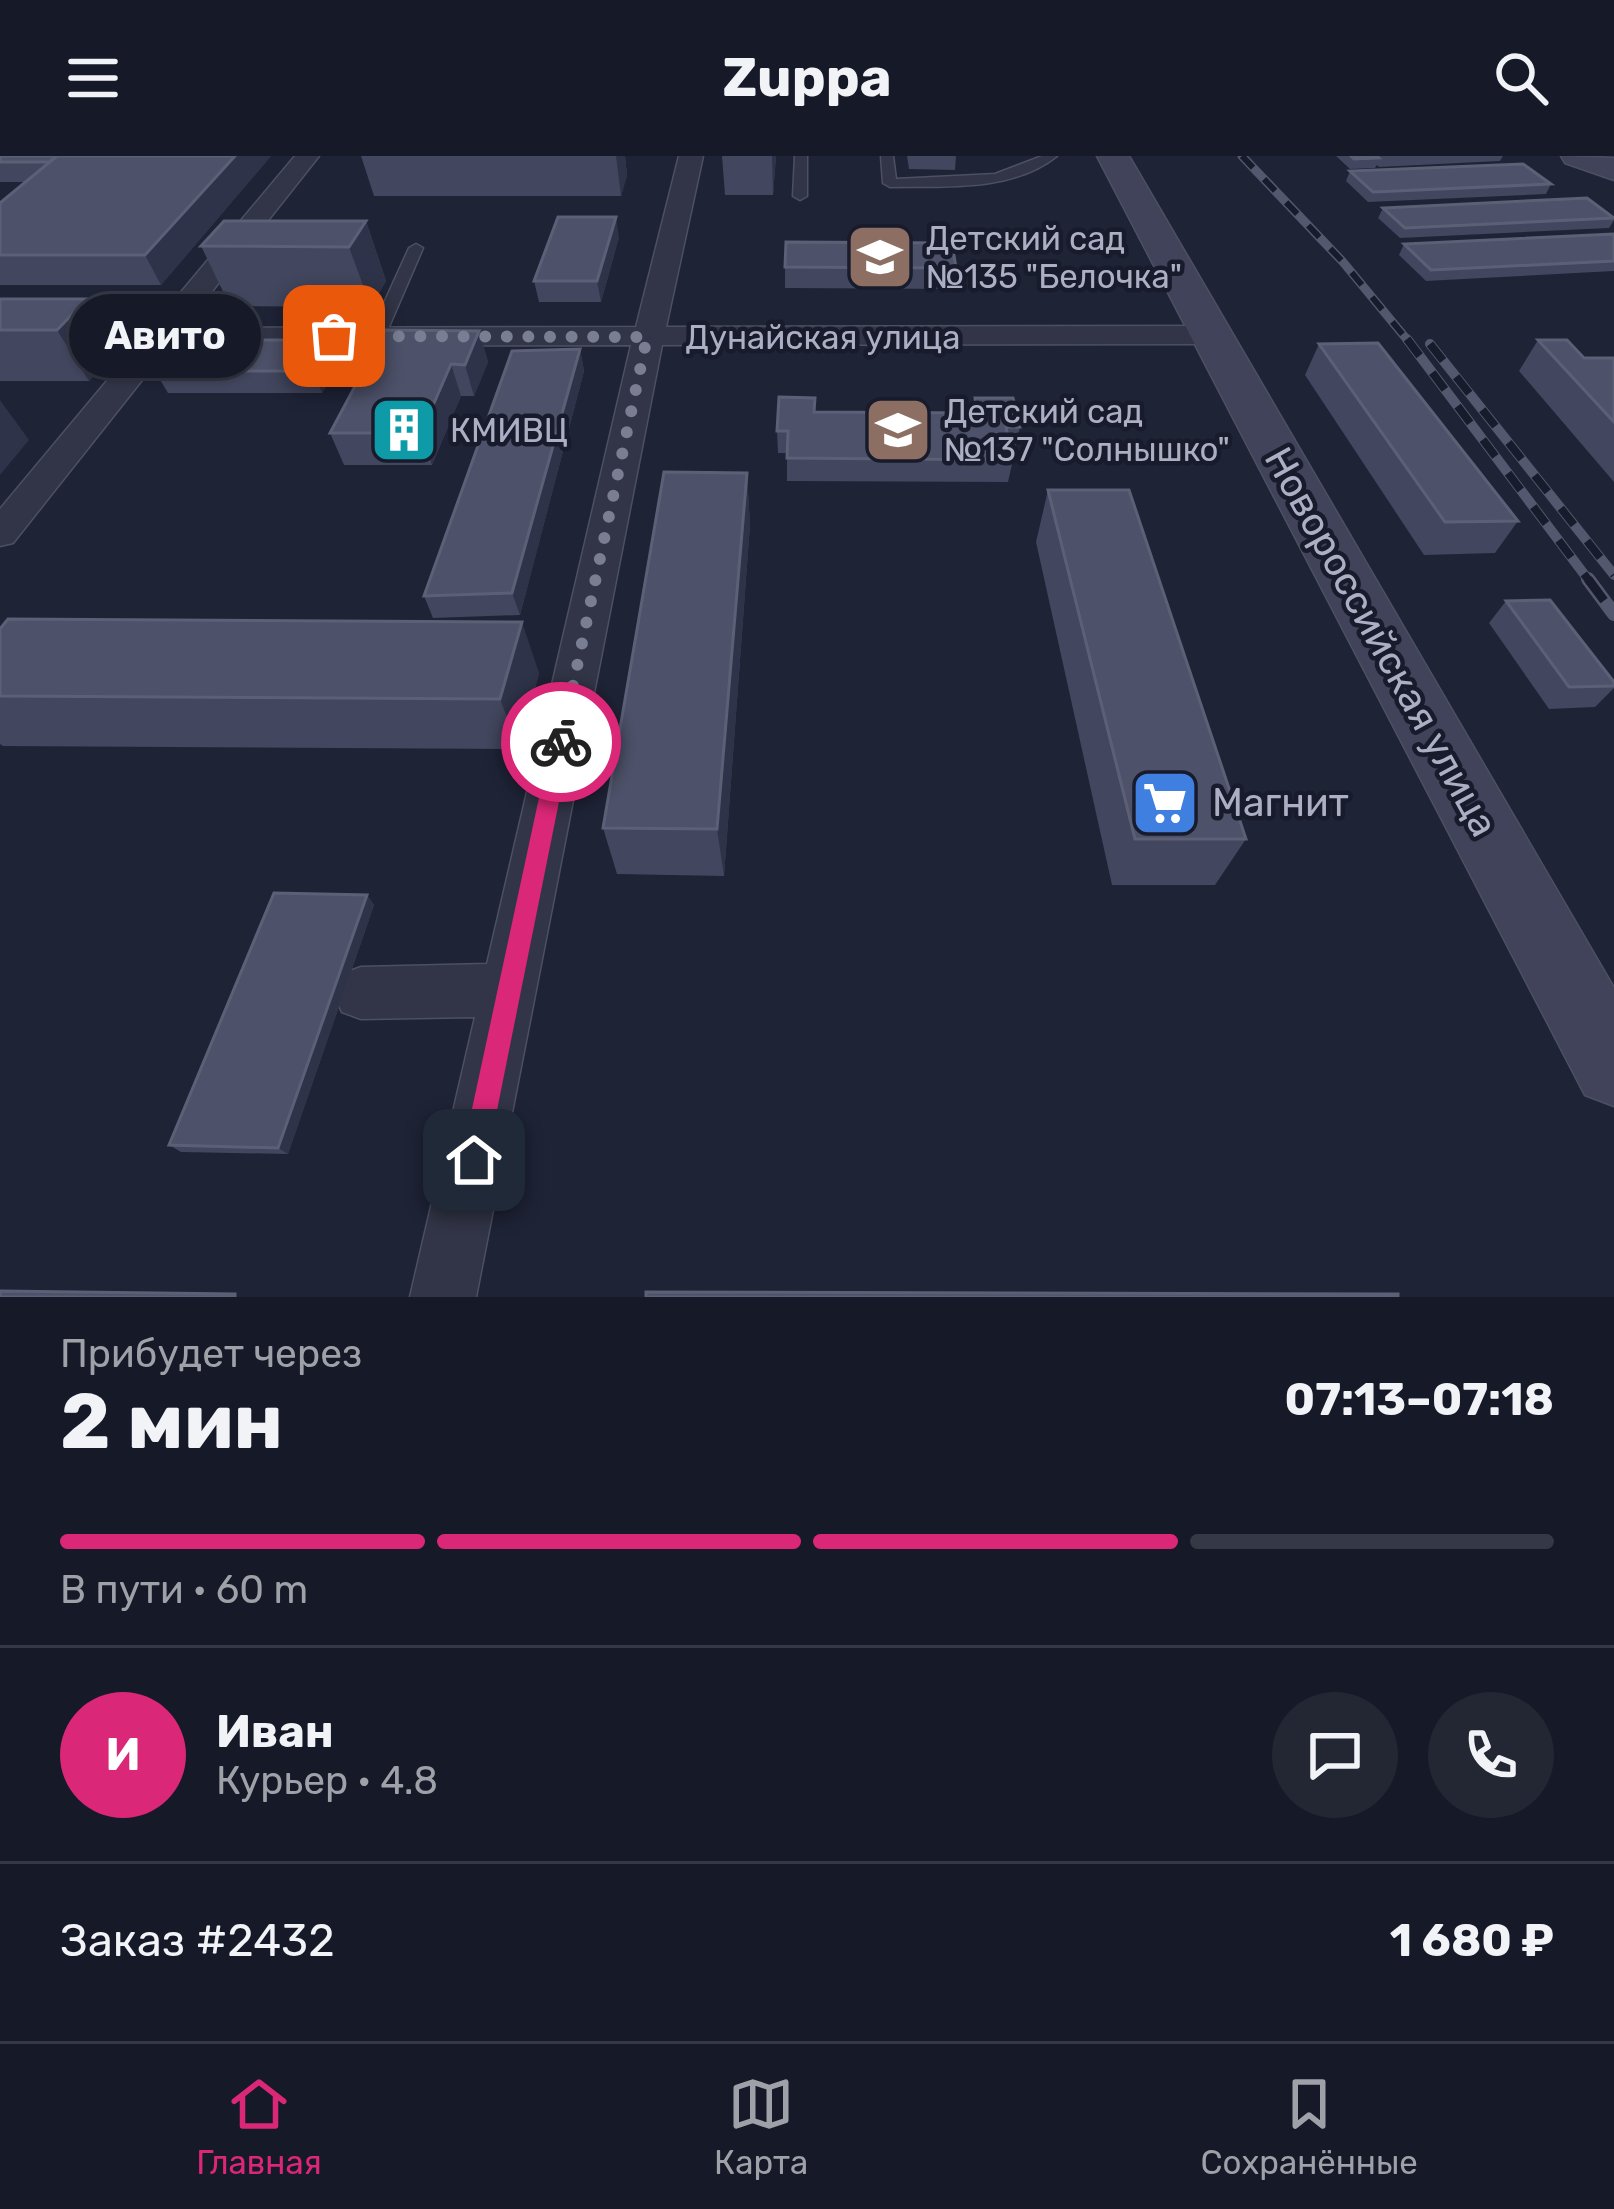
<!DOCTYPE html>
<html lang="ru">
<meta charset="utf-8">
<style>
body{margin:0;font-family:Rubik,sans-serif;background:#232734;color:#f1f3f6;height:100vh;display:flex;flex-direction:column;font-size:45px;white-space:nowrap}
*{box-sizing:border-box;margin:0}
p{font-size:39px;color:#9ea1a8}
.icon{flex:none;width:66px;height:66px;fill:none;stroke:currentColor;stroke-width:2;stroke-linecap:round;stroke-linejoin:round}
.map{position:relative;height:1141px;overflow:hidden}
.sheet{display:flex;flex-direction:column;background:#161a28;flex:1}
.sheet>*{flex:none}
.pin{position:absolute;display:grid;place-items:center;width:102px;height:102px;color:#fff;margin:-51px;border-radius:24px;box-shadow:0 6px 18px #0006}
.courier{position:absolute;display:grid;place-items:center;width:120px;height:120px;margin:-60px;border:9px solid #db2777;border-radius:50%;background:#fff;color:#222;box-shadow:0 3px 15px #0007}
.bubble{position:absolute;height:84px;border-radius:42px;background:#161a28;box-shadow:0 3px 9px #0004,0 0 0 3px #353845;font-size:39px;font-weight:700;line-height:84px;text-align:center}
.headline em{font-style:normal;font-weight:700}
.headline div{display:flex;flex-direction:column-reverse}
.headline{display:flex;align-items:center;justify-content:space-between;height:204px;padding:0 60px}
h1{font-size:78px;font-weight:700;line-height:90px}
.bar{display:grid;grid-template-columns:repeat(4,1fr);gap:18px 12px;align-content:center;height:144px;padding:0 60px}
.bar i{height:15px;border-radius:9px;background:#353845}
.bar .on{background:#db2777}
.bar p{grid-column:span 4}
.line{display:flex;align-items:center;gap:30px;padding:0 60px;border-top:3px solid #353845}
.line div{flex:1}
.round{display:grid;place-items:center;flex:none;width:126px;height:126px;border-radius:63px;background:#232734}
header{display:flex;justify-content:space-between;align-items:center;height:156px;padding:0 60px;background:#161a28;font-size:54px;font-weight:700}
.menu{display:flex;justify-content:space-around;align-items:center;height:168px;border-top:3px solid #353845;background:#161a28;font-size:33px;color:#9ea1a8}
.menu a{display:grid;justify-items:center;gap:6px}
.menu .on{color:#db2777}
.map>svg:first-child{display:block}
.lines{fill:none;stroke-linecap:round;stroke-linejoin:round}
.lane-casing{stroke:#4c5062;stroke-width:3}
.street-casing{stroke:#4c5062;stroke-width:3}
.secondary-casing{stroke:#4c5062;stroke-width:3}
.lane{fill:#323547;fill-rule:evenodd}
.street{fill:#323547;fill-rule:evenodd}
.secondary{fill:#40435a;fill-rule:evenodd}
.rail-far2-casing{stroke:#53586e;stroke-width:9}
.rail-far1-casing{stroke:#53586e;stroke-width:10}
.rail-casing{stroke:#53586e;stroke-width:14}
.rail-far2{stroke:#181b2b;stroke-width:6;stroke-dasharray:16;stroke-linecap:butt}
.rail-far1{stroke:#181b2b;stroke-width:8;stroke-dasharray:21;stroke-linecap:butt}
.rail{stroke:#181b2b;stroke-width:9;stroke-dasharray:27;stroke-linecap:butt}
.wall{fill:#42465e}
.shaded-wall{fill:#2f3349}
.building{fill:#4d5169;stroke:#5c6077;stroke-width:3}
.route{fill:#db2777}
.done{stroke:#7a7e92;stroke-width:12;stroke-dasharray:0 21.6}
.labels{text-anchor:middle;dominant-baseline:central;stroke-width:9;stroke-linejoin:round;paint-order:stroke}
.far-poi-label{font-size:33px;fill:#acafc4;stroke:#181b2b;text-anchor:start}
.far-street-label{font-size:33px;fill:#acafc4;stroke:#181b2b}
.street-label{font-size:39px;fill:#acafc4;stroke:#181b2b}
.poi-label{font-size:39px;fill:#acafc4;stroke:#181b2b;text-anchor:start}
</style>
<header><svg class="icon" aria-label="menu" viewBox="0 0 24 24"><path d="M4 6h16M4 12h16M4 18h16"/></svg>Zuppa<svg class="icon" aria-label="search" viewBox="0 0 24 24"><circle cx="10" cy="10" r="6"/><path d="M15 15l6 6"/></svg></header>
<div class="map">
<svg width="1614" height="1141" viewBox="0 0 1614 1141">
<rect width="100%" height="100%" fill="#1e2336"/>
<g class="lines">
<g class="lane-casing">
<path id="lane" d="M 795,0 L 807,0 L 807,40 L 800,44 L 793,40 Z
M 881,0 L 893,0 L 896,23 L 995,18 L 1042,0 L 1057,0 C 1012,36 945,30 890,31 L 883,27 Z
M 416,88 L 423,92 L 385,180 L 371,183 L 369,180 L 409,92 Z"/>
</g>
<g class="street-casing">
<path id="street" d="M 295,0 L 319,0 L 183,172 L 636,171 L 679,0 L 703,0 L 666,171 L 1214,170 L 1229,179 L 1214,188 L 662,189 L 476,1141 L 410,1141 L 475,861 L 361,863 L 342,856 L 333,837 L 342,818 L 361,811 L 487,808 L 631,189 L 169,190 L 13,387 L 0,390 L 0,353 L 136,190 L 0,190 L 0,172 L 151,172 Z"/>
</g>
<g class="secondary-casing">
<path id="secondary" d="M 1097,0 L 1129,0 L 1614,832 L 1614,950 L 1585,939 Z
M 1561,0 L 1614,2 L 1614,24 L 1565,7 Z"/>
</g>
<use href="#lane" class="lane"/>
<use href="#street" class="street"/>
<use href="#secondary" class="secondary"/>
<g class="rail-far2-casing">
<path id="rail-far2" d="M 1242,0 L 1343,106 L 1409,186"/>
</g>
<g class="rail-far1-casing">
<path id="rail-far1" d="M 1407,183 L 1590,426
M 1430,188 L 1614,419"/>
</g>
<g class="rail-casing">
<path id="rail" d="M 1588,423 L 1614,458"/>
</g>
<use href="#rail-far2" class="rail-far2"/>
<use href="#rail-far1" class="rail-far1"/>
<use href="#rail" class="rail"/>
</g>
<path class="wall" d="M 0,0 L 271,0 L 161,129 L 0,129 L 0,47 L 26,26 L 0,26 Z
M 361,0 L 625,0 L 627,19 L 621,40 L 374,40 Z
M 722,0 L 776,0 L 773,39 L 725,39 Z
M 907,0 L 956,0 L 955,14 L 909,13 Z
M 1336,0 L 1503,0 L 1500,5 L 1379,11 L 1377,9 L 1375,12 L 1350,13 Z
M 1350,15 L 1551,28 L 1546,38 L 1368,46 L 1346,25 Z
M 1383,52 L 1614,60 L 1614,64 L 1609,72 L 1400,82 L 1378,62 Z
M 366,65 L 386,125 L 371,151 L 230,150 L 201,90 Z
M 1614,78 L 1614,115 L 1426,125 L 1399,99 L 1404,88 Z
M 619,81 L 601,146 L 539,146 L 534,125 Z
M 785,111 L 956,112 L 954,133 L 785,132 Z
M 0,143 L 116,193 L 89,225 L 0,225 Z
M 479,175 L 488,206 L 474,240 L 461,240 L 432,309 L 344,309 L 330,277 Z
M 1538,184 L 1584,202 L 1614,202 L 1614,326 L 1519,215 Z
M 1319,188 L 1518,365 L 1495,397 L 1424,399 L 1305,219 Z
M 580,193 L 584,215 L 520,459 L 433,462 L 424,440 Z
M 340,205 L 322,237 L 168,237 L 155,215 Z
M 975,242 L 1020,271 L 1015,293 L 1011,293 L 1013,304 L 1008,326 L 787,325 L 787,297 L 778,297 L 777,275 L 815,256 L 973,257 Z
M 747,317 L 750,369 L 724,720 L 617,718 L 603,672 Z
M 1048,334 L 1246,683 L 1215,729 L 1112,729 L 1036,386 Z
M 1506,445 L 1614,530 L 1614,532 L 1595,551 L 1549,553 L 1489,467 Z
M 0,473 L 539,517 L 519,593 L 3,590 L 0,588 Z
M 367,739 L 374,749 L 288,998 L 181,996 L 169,989 Z"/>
<path class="shaded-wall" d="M 235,0 L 271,0 L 161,129 L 145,99 Z
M 616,0 L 625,0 L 627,19 L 621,40 Z
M 772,0 L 776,0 L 773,39 Z
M 616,61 L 619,81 L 601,146 L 597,125 Z
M 366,65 L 386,125 L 371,151 L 349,91 Z
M 87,143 L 116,193 L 89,225 L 57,174 Z
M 479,175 L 488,206 L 474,240 L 465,209 Z
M 331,184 L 340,205 L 322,237 L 313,215 Z
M 580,193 L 584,215 L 520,459 L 512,437 Z
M 451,208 L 461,240 L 432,309 L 421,277 Z
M 0,244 L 29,284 L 0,319 Z
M 747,317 L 750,369 L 724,720 L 717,673 Z
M 522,466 L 539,517 L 519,593 L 500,543 Z
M 367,739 L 374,749 L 288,998 L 278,992 Z"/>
<path class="building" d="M 0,0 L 57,0 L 49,6 L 0,6 Z
M 57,0 L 235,0 L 145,99 L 0,99 L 0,47 Z
M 1351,0 L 1377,0 L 1379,2 L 1354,3 Z
M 1523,8 L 1551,28 L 1373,36 L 1350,15 Z
M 1587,42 L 1614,62 L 1405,72 L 1383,52 Z
M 558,61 L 616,61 L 597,125 L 534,125 Z
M 224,65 L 366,65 L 349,91 L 201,90 Z
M 1614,78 L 1614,105 L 1431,114 L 1404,88 Z
M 786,86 L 952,87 L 956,112 L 785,111 Z
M 0,143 L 87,143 L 57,174 L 0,174 Z
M 385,174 L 479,175 L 465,209 L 451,208 L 421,277 L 330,277 Z
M 179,184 L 331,184 L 313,215 L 155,215 Z
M 1538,184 L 1567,184 L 1584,202 L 1614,202 L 1614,266 Z
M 1378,187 L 1518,365 L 1445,366 L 1319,188 Z
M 580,193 L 512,437 L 424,440 L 512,195 Z
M 779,241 L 815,242 L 814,256 L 977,257 L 975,242 L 1013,242 L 1020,271 L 1006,271 L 1013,304 L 787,302 L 788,275 L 777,275 Z
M 664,316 L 747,317 L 717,673 L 603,672 Z
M 1048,334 L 1129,334 L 1246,683 L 1135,683 Z
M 1550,444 L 1614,526 L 1614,530 L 1569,531 L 1506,445 Z
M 8,463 L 522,466 L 500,543 L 0,540 L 0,473 Z
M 274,737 L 367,739 L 278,992 L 169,989 Z
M 0,1135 L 235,1138 L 235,1141 L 0,1141 Z
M 646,1136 L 1398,1138 L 1398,1141 L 646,1141 Z"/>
<path class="route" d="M 561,578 L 571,586 L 487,1004 L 483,1013 L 474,1017 L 465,1013 L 461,1004 L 551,586 Z"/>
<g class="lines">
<path class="done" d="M 334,180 L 647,181 L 561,586"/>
</g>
<defs>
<g id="school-square" transform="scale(3.45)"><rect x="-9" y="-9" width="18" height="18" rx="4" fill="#8d6e63" stroke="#181b2b"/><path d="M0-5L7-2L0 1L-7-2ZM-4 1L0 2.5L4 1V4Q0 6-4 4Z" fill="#fff"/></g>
<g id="building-square" transform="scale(3.45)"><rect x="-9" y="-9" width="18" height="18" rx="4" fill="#0f9aa8" stroke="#181b2b"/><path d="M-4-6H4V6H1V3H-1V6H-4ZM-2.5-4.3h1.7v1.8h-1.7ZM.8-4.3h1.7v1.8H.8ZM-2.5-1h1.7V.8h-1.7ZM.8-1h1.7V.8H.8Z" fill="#fff"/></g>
<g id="supermarket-square" transform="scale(3.45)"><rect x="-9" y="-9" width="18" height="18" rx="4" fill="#3f7fe0" stroke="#181b2b"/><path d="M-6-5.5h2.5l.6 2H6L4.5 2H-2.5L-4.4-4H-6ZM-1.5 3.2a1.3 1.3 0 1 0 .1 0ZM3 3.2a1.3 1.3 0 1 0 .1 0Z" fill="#fff"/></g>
</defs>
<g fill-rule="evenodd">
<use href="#school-square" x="880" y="101"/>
<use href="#building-square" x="404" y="274"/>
<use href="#school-square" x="898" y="274"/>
<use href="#supermarket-square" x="1165" y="647"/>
</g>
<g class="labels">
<g class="far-poi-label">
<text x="926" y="82">Детский сад<tspan x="926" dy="38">№135 "Белочка"</tspan></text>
<text x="944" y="255">Детский сад<tspan x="944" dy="38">№137 "Солнышко"</tspan></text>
<text x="450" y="274">КМИВЦ</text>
</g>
<g class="far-street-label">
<text x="823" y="181">Дунайская улица</text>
</g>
<g class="street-label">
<text transform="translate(1381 486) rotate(61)">Новороссийская улица</text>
</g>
<g class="poi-label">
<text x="1212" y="647">Магнит</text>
</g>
</g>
</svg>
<div class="pin" style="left:334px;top:180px;background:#ea580c"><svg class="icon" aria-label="bag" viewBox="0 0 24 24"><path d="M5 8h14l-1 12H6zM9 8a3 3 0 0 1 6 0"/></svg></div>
<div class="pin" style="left:474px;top:1004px;background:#1f2937"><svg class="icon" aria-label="home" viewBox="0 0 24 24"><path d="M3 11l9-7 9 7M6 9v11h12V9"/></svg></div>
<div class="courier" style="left:561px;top:586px"><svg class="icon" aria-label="bike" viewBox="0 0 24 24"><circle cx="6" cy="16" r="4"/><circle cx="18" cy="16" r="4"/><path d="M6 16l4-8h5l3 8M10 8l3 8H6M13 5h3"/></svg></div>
<div class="bubble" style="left:69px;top:138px;width:192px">Авито</div>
</div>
<section class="sheet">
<div class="headline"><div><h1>2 мин</h1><p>Прибудет через</p></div><em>07:13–07:18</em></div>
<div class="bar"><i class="on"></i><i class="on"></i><i class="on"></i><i></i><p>В пути · 60 m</p></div>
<div class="line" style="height:216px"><b class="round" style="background:#db2777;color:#fff">И</b><div><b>Иван</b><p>Курьер · 4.8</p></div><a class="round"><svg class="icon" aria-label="chat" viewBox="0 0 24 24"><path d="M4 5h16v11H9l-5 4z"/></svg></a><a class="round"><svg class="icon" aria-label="phone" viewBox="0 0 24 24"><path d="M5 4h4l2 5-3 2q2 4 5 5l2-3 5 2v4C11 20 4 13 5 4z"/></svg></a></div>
<div class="line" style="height:156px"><div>Заказ #2432</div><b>1 680 ₽</b></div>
</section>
<nav class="menu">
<a class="on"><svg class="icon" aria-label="home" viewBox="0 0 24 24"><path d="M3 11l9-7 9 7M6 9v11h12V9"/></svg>Главная</a>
<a><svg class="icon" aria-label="map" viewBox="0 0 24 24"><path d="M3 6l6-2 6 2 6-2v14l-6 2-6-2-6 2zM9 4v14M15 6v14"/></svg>Карта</a>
<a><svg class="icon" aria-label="saved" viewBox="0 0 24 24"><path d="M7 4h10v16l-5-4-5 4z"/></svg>Сохранённые</a>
</nav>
